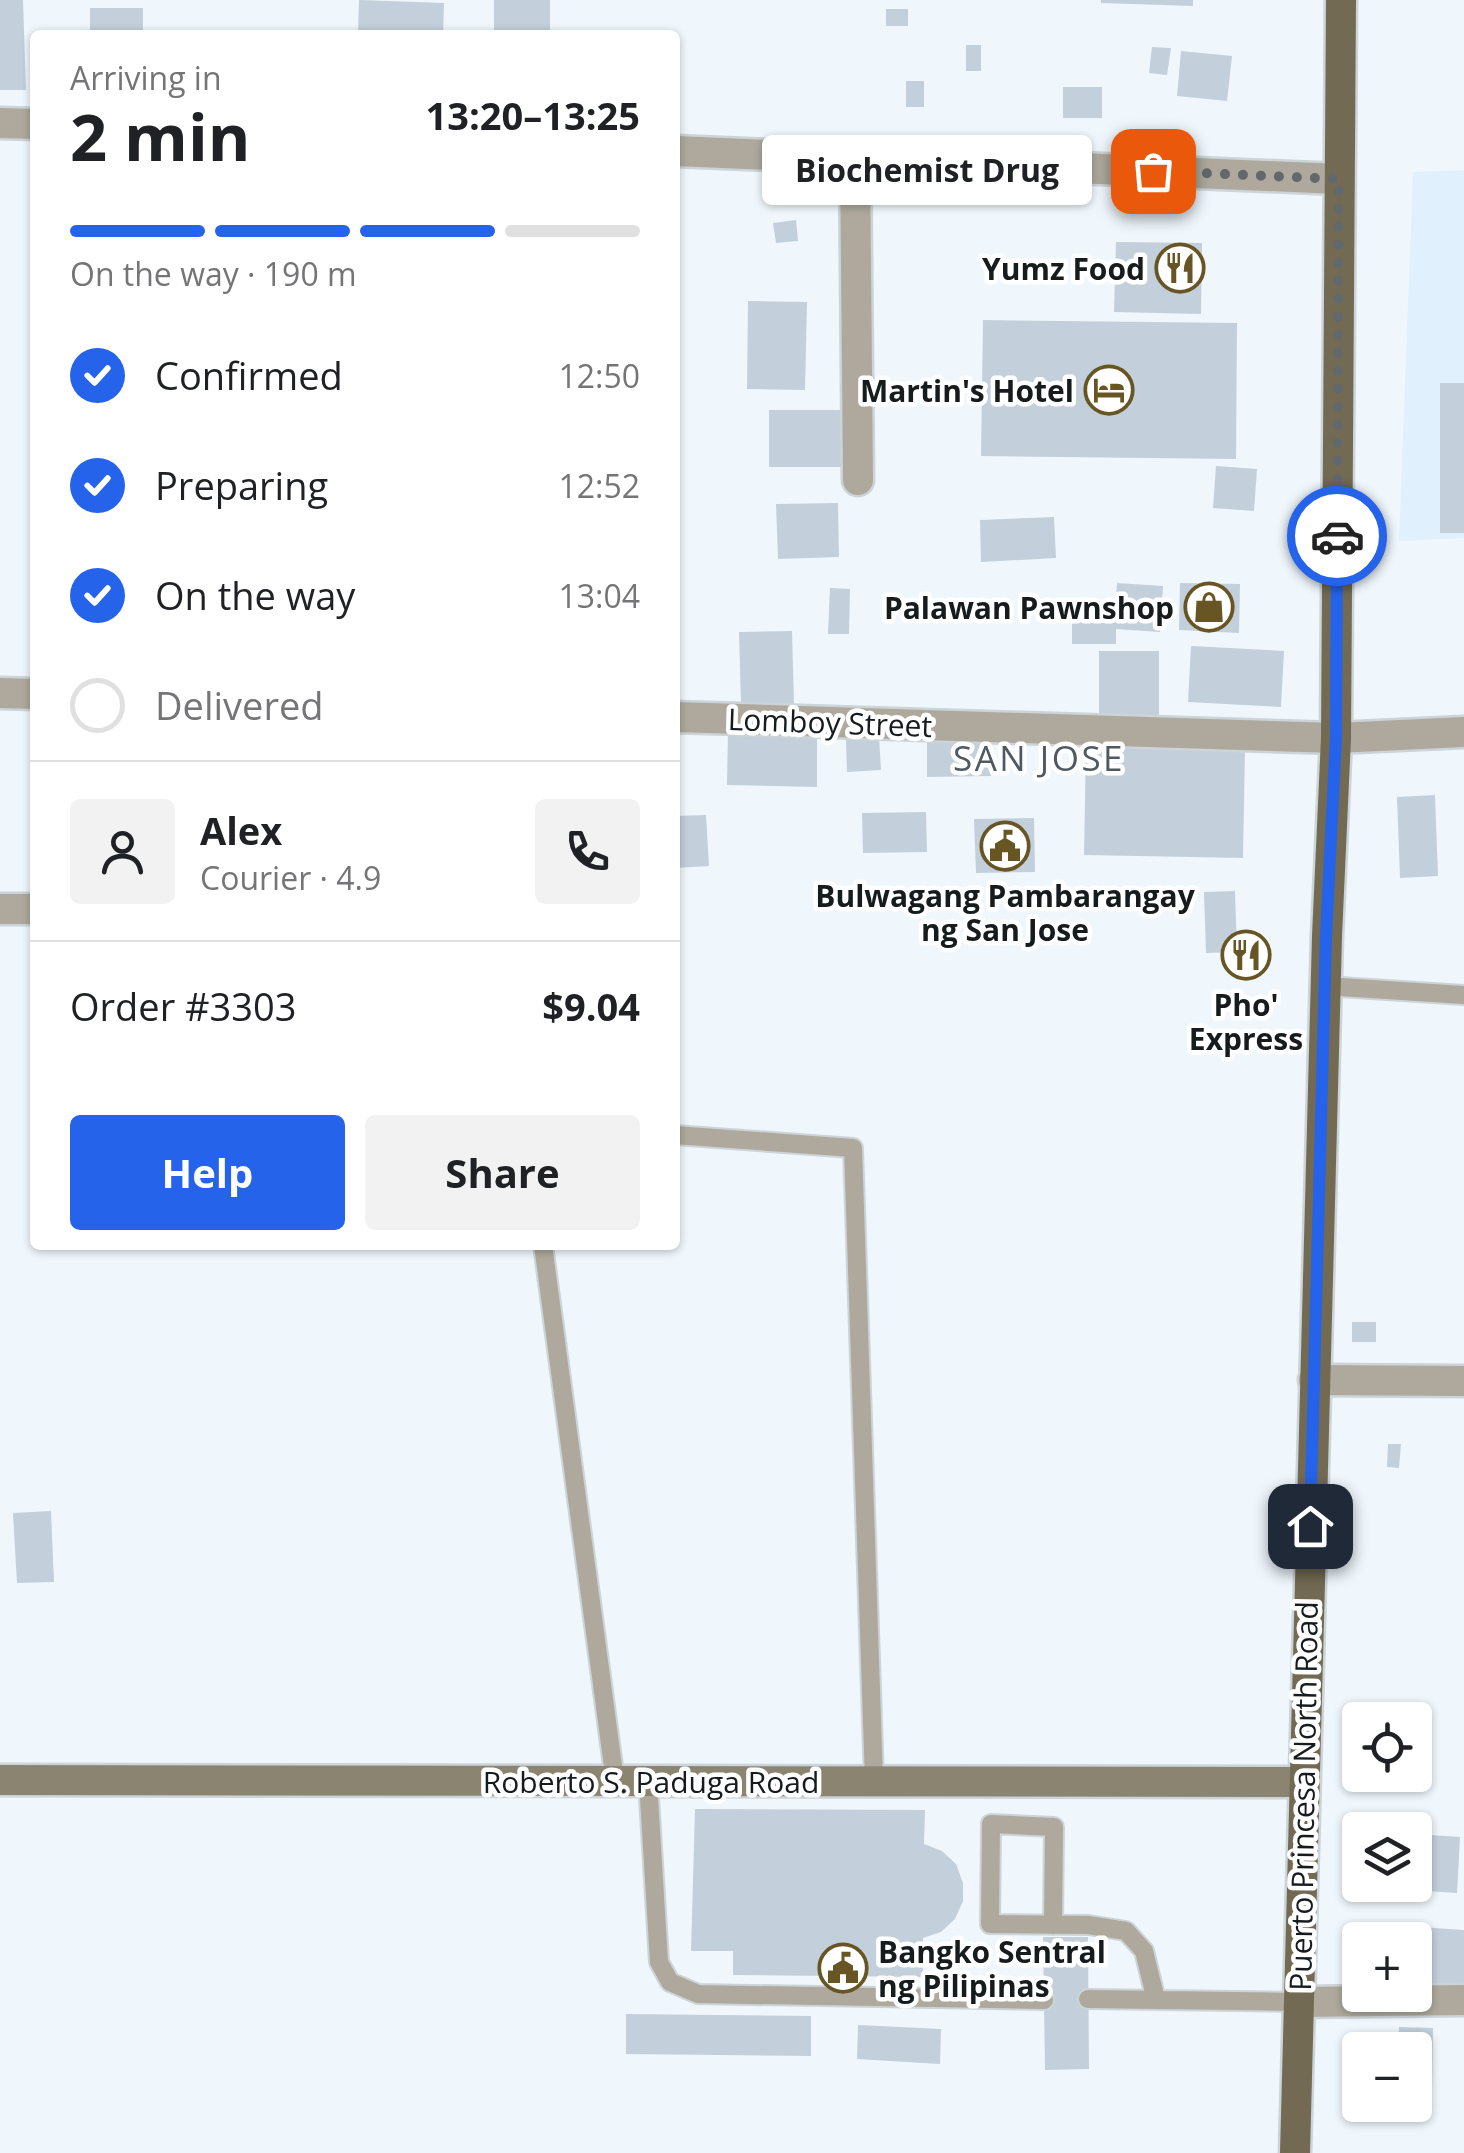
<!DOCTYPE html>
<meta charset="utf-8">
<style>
body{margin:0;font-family:"Open Sans",sans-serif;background:#f2f2f2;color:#202124;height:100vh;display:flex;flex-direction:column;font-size:38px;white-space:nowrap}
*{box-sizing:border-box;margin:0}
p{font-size:32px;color:#757577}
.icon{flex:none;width:55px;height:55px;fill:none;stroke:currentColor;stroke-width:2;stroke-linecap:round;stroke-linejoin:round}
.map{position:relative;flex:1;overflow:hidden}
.panel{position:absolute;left:30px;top:30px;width:650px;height:1220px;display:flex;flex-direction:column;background:#fff;border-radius:10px;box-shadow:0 2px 8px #0004}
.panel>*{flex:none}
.buttons{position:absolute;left:1342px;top:1702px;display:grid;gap:20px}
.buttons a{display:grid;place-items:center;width:90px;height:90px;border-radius:10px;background:#fff;box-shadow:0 2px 8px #0004;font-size:50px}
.pin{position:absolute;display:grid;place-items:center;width:85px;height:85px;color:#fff;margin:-42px;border-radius:20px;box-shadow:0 5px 15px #0006}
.courier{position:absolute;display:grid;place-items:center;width:100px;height:100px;margin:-50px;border:8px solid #2563eb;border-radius:50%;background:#fff;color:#222;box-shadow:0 2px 12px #0007}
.bubble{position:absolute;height:70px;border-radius:10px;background:#fff;box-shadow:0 2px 8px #0004;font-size:32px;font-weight:700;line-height:70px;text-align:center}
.summary em{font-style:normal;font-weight:700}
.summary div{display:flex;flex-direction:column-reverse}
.summary{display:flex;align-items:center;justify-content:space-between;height:170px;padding:0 40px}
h1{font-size:65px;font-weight:700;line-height:75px}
.bar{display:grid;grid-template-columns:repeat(4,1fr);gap:15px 10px;align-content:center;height:120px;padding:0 40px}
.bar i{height:12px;border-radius:8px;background:#e0e0e0}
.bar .on{background:#2563eb}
.bar p{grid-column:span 4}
.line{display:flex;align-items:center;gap:25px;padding:0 40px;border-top:2px solid #e0e0e0}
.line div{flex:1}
.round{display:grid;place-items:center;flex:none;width:105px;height:105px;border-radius:10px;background:#f2f2f2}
ol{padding:0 40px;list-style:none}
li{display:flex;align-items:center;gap:30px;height:110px}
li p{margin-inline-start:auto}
li .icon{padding:10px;border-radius:50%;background:#2563eb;color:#fff;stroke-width:4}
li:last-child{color:#757577}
li i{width:55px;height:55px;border:5px solid #e0e0e0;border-radius:50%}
.button{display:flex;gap:20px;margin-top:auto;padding:20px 40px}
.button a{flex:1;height:115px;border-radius:10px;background:#2563eb;color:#fff;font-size:40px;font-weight:700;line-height:115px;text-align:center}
.button a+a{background:#f2f2f2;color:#202124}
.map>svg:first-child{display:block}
.built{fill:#e1f0fd}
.building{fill:#c3cfda}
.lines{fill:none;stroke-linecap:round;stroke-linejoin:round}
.lane-casing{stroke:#ccd4d9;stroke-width:22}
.street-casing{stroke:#ccd4d9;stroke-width:35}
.secondary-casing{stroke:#ccd4d9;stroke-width:35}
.primary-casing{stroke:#ccd4d9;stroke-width:35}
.lane{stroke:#aea99c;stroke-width:18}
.street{stroke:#aea99c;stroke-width:30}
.secondary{stroke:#8b8471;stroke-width:30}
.primary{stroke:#726a53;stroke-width:30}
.done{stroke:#62686c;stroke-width:10;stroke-dasharray:0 18}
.route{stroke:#2563eb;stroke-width:12}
.labels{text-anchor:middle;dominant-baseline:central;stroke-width:9;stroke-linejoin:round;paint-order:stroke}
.poi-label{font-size:30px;font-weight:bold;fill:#161b1e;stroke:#fff;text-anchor:end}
.street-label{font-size:30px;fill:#161b1e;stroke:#fff}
.quarter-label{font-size:35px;letter-spacing:2.5px;fill:#4e5961;stroke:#fff}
</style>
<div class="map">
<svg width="1464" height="2153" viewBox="0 0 1464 2153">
<rect width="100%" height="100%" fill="#eff7fd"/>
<path class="built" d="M 1464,170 L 1464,538 L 1399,541 L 1413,172 Z"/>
<path class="building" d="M 0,0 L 23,0 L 26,90 L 0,90 Z
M 359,0 L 444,3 L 443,35 L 358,35 Z
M 494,0 L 550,0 L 550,35 L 494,35 Z
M 1101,0 L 1193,0 L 1193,6 L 1101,3 Z
M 90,8 L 143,8 L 143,35 L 90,35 Z
M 886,9 L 908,9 L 908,26 L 886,26 Z
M 966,45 L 981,45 L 981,71 L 966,71 Z
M 1152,47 L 1171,48 L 1167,75 L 1149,73 Z
M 1181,51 L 1232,56 L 1227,101 L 1177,96 Z
M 906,81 L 924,81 L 924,107 L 906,107 Z
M 1063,87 L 1102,87 L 1102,118 L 1063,118 Z
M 796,220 L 798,241 L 776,243 L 773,223 Z
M 1116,242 L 1202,243 L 1201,314 L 1114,312 Z
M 748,301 L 807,302 L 805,390 L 747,389 Z
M 983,320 L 1237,323 L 1236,459 L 981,456 Z
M 1440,383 L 1464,383 L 1464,533 L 1440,533 Z
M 769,410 L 858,410 L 858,467 L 769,467 Z
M 1216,466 L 1257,469 L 1254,511 L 1213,508 Z
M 838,503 L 839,557 L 778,559 L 776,504 Z
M 1054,517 L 1056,558 L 981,562 L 980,520 Z
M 1117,583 L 1163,586 L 1160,632 L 1116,629 L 1116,644 L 1072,644 L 1072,613 L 1115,613 Z
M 1180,583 L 1240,584 L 1239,633 L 1179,630 Z
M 830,588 L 850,589 L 849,634 L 828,634 Z
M 792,631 L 794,704 L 741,705 L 739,632 Z
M 1191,646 L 1284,651 L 1281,707 L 1188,702 Z
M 1099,651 L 1159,651 L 1159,721 L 1099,721 Z
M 728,730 L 817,731 L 817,787 L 727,785 Z
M 991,736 L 991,776 L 927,777 L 927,737 Z
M 879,737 L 881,770 L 847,772 L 846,738 Z
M 1086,745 L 1245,748 L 1243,858 L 1084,855 Z
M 1435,795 L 1438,876 L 1400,878 L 1397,797 Z
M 926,812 L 927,852 L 863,853 L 862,813 Z
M 706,815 L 709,866 L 675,868 L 675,816 Z
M 1034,818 L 1035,872 L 976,873 L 974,819 Z
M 1235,891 L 1237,952 L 1206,953 L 1204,892 Z
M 1352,1322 L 1376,1322 L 1376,1342 L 1352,1342 Z
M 1388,1444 L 1401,1444 L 1399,1468 L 1387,1467 Z
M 51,1511 L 54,1582 L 17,1583 L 13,1513 Z
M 695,1809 L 925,1810 L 924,1844 L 942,1851 L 956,1864 L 963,1883 L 963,1901 L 955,1919 L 941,1932 L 923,1938 L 923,1977 L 733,1975 L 733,1951 L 691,1951 Z
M 1366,1817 L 1402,1819 L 1402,1830 L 1366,1830 Z
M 1415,1834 L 1460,1837 L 1457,1893 L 1410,1890 L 1410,1885 L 1415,1885 Z
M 1420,1927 L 1464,1930 L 1464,1988 L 1418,1985 Z
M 1043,1937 L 1088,1937 L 1089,2069 L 1045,2070 Z
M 626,2014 L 811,2016 L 811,2056 L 626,2054 Z
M 858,2025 L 941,2029 L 940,2064 L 857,2059 Z
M 1399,2027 L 1433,2028 L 1432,2090 L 1415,2089 L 1415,2050 L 1398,2050 Z"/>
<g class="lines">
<g class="lane-casing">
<path id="lane" d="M 1325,986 L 1464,995
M 675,1135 L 853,1148 L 874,1781
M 543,1245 L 615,1781
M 648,1781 L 659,1962 L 670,1982 L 698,1994 L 1044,2000
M 1053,1925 L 1054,1827 L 991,1824 L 990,1924 L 1088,1925 L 1126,1931 L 1144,1951 L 1156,2000
M 1088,1999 L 1299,2002"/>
</g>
<g class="street-casing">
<path id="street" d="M 0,123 L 35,124
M 675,151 L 1339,179
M 855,159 L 858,480
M 0,693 L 35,694
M 675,717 L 1336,738 L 1464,732
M 0,909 L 35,909
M 1314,1380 L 1464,1381
M 1299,2002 L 1464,2000"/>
</g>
<g class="secondary-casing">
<path id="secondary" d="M 0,1780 L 1302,1782"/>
</g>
<g class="primary-casing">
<path id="primary" d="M 1295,2153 L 1327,936 L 1336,738 L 1341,0"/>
</g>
<use href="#lane" class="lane"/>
<use href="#street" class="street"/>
<use href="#secondary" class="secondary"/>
<use href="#primary" class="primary"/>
</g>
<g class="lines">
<path class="done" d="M 1153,171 L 1339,179 L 1337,536"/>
<path class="route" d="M 1310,1526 L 1326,936 L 1336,738 L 1337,536"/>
</g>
<defs>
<g id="restaurant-ring" transform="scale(2.5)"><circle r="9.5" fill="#fff" stroke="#675624" stroke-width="1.5"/><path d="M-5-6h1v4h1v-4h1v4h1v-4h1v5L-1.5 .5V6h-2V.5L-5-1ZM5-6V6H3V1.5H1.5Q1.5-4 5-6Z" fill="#675624"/></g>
<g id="hotel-ring" transform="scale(2.5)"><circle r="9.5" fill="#fff" stroke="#675624" stroke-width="1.5"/><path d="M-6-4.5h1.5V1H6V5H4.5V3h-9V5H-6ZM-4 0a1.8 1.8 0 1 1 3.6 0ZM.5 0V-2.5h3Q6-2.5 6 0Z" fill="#675624"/></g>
<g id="shop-ring" transform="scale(2.5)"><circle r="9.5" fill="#fff" stroke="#675624" stroke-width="1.5"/><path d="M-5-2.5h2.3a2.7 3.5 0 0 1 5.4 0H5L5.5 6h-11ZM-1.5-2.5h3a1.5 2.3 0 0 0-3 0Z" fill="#675624"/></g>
<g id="civic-ring" transform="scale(2.5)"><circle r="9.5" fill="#fff" stroke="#675624" stroke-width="1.5"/><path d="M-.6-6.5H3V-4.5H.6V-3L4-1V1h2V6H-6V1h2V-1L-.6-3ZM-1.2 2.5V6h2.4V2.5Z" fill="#675624"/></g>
</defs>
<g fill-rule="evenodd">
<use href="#restaurant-ring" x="1180" y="268"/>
<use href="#hotel-ring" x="1109" y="390"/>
<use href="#shop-ring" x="1209" y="607"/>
<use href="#civic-ring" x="1005" y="846"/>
<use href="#restaurant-ring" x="1246" y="955"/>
<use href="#civic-ring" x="843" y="1968"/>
</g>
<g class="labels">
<g class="poi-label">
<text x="1145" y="268">Yumz Food</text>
<text x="1074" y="390">Martin's Hotel</text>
<text x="1174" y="607">Palawan Pawnshop</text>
<text x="1005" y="895" text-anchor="middle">Bulwagang Pambarangay<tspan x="1005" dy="34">ng San Jose</tspan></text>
<text x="1246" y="1004" text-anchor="middle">Pho'<tspan x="1246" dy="34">Express</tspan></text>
<text x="878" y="1951" text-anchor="start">Bangko Sentral<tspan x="878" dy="34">ng Pilipinas</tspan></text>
</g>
<g class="street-label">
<text transform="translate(830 722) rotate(2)">Lomboy Street</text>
<text x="651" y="1781">Roberto S. Paduga Road</text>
<text transform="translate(1303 1796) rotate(-89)">Puerto Princesa North Road</text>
</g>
<g class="quarter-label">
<text x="1039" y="757">SAN JOSE</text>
</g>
</g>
</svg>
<div class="buttons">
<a><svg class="icon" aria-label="locate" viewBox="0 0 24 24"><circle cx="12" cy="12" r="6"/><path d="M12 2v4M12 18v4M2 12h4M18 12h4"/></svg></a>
<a><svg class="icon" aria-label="layers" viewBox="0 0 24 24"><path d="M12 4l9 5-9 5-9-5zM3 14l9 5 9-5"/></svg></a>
<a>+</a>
<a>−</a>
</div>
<div class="pin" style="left:1153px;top:171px;background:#ea580c"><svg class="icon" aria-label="bag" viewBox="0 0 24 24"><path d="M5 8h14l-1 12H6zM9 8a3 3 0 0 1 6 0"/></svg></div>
<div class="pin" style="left:1310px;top:1526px;background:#1f2937"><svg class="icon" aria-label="home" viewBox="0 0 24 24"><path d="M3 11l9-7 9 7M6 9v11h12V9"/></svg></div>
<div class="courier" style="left:1337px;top:536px"><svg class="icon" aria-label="car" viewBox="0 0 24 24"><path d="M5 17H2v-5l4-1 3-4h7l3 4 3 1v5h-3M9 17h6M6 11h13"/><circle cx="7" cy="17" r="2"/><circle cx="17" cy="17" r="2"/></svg></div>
<div class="bubble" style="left:762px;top:135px;width:330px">Biochemist Drug</div>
<section class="panel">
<div class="summary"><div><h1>2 min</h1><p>Arriving in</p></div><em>13:20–13:25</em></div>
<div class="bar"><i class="on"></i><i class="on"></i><i class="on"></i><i></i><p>On the way · 190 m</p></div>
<ol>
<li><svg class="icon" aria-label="check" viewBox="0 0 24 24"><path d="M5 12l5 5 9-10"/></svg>Confirmed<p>12:50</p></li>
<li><svg class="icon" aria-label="check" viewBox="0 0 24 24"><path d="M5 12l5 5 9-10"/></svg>Preparing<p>12:52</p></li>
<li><svg class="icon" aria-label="check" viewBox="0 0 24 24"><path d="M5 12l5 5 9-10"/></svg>On the way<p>13:04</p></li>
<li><i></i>Delivered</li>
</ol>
<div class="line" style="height:180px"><a class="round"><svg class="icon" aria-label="person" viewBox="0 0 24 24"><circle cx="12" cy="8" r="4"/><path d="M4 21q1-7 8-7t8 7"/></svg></a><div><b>Alex</b><p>Courier · 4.9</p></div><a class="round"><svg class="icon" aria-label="phone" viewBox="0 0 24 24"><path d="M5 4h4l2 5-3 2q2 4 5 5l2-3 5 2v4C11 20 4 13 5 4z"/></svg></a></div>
<div class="line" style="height:130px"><div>Order #3303</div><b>$9.04</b></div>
<div class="button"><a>Help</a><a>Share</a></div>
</section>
</div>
